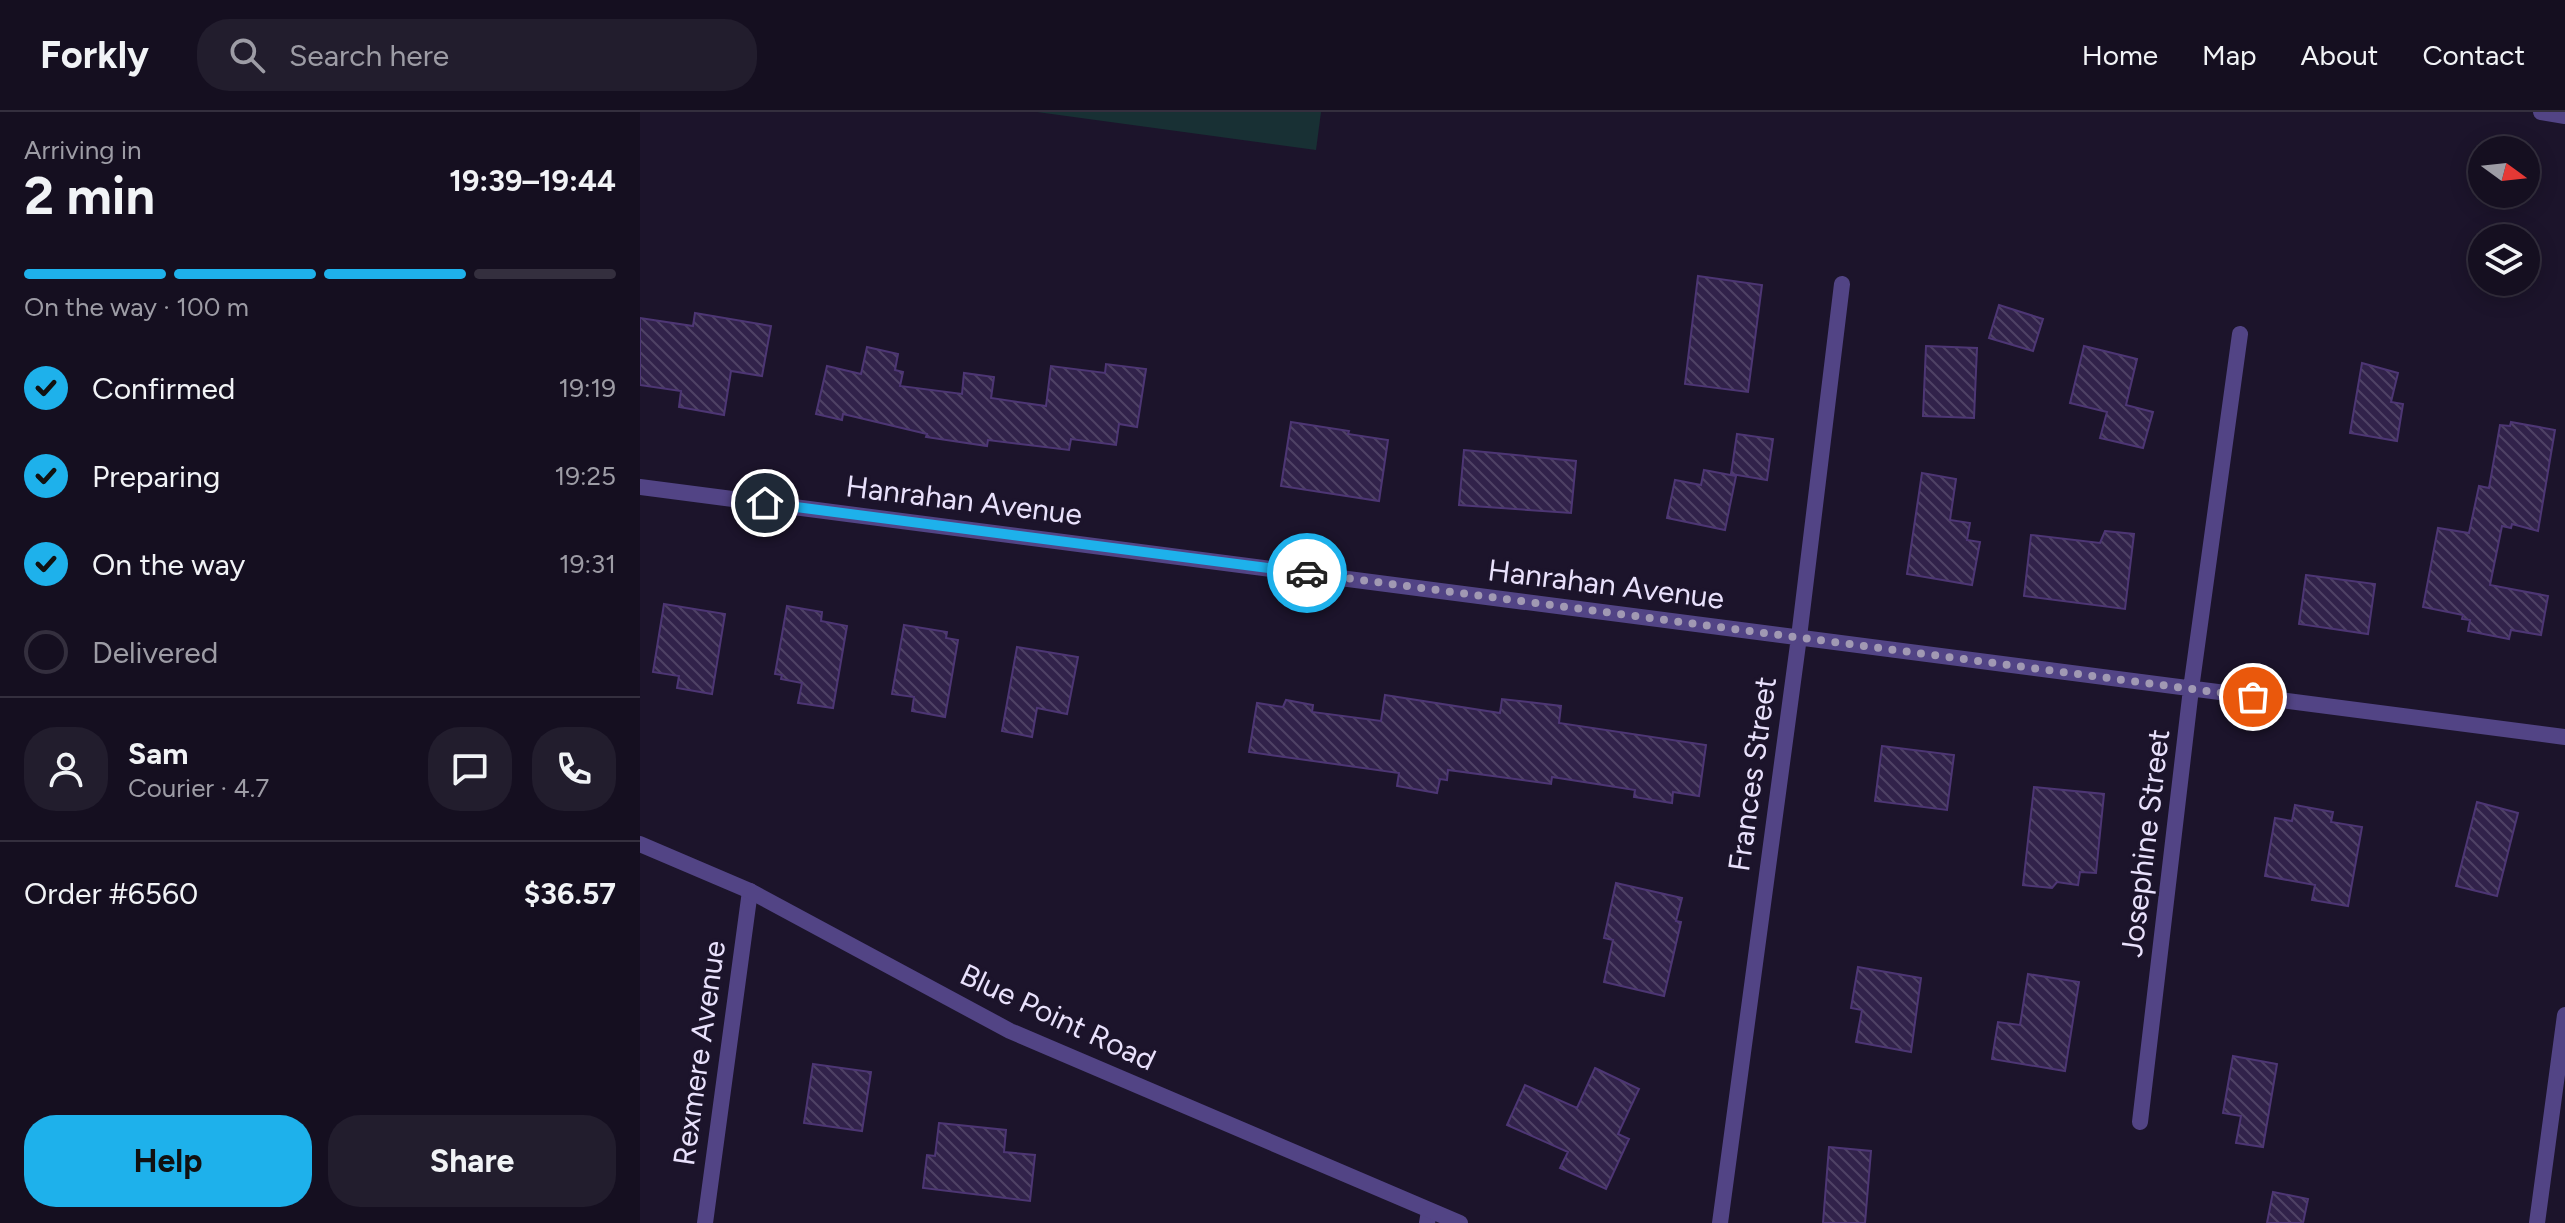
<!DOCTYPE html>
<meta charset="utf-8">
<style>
body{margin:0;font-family:Figtree,sans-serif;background:#221d2d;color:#f1f3f6;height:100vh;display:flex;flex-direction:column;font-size:30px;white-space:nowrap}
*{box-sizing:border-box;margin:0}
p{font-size:26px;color:#9d9ca5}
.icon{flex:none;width:44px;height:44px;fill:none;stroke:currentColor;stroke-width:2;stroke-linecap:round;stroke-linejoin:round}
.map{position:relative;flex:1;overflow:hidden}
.side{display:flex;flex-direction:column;background:#150f20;width:640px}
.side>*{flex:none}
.needle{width:52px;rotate:105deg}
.fabs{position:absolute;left:1828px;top:24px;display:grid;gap:16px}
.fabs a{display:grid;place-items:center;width:72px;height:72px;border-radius:50%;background:#150f20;box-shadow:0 4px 20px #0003,0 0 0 2px #342f3e;font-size:40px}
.pin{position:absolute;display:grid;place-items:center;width:68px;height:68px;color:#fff;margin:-34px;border:4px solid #fff;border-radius:50%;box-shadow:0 2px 8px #0007}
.courier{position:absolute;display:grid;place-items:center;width:80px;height:80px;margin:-40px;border:6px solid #1eb1eb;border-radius:50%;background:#fff;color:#222;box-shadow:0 2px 10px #0007}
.overview em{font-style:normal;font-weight:700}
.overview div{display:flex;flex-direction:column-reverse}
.overview{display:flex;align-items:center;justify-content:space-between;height:136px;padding:0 24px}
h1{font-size:52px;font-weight:700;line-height:60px}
.bar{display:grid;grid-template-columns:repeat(4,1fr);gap:12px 8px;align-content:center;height:96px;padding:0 24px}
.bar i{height:10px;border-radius:6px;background:#342f3e}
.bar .active{background:#1eb1eb}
.bar p{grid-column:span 4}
.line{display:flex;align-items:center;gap:20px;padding:0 24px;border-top:2px solid #342f3e}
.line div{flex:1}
.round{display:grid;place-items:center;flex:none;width:84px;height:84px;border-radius:32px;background:#221d2d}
ol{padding:0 24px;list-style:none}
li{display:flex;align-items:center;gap:24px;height:88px}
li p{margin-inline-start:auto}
li .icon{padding:8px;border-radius:50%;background:#1eb1eb;color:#111;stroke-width:4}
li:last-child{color:#9d9ca5}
li i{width:44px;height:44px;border:4px solid #342f3e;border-radius:50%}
.action{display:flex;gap:16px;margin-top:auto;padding:16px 24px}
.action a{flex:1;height:92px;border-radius:32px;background:#1eb1eb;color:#111;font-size:32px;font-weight:700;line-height:92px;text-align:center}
.action a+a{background:#221d2d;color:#f1f3f6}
header{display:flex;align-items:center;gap:48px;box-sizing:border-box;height:112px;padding:0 40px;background:#150f20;border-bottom:2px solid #342f3e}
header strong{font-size:38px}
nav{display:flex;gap:44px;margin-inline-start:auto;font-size:28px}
.search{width:560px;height:72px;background:#221d2d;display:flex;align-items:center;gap:20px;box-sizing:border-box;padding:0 28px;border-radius:32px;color:#9d9ca5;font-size:30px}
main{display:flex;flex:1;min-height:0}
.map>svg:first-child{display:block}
.garden{fill:#183034}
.building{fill:url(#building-back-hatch);stroke:#4d3674;stroke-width:2}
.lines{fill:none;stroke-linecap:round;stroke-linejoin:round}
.minor{stroke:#524485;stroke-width:16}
.tertiary{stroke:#524485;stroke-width:16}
.done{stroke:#a199b3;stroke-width:8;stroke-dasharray:0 14.4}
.route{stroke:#1eb1eb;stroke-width:10}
.labels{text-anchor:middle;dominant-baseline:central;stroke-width:7;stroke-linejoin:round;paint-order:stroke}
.street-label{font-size:30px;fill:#e9e1fc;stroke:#1c142b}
</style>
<header>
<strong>Forkly</strong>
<div class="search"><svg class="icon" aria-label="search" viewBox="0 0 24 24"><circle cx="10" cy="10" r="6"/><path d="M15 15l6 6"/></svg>Search here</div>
<nav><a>Home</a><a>Map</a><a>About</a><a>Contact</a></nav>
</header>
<main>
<section class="side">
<div class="overview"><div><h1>2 min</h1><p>Arriving in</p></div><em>19:39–19:44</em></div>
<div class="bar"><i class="active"></i><i class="active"></i><i class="active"></i><i></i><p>On the way · 100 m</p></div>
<ol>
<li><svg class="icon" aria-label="check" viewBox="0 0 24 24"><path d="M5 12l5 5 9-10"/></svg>Confirmed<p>19:19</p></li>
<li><svg class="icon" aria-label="check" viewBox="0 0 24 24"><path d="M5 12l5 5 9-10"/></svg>Preparing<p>19:25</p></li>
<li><svg class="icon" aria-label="check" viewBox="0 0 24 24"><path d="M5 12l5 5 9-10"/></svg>On the way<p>19:31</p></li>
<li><i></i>Delivered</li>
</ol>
<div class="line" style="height:144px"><a class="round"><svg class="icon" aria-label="person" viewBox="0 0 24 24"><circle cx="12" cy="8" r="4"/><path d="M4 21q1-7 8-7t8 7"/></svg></a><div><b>Sam</b><p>Courier · 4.7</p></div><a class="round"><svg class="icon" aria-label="chat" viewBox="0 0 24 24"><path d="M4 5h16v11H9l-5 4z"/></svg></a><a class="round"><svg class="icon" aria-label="phone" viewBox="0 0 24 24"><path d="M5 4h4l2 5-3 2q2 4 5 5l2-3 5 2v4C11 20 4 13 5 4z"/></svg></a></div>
<div class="line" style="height:104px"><div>Order #6560</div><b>$36.57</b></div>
<div class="action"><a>Help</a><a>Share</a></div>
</section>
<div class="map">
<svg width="1925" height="1111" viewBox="0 0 1925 1111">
<defs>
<pattern id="building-back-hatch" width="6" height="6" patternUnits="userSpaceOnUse" patternTransform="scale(2)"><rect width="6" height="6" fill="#31224a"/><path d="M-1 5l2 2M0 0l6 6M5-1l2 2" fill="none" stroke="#4f4265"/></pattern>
</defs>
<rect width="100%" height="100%" fill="#1c142b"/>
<path class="garden" d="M 397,0 L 681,0 L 676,38 Z"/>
<path class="building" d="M 1058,164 L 1122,173 L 1108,280 L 1045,272 Z
M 1359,193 L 1403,207 L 1393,239 L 1349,226 Z
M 55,201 L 131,214 L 122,264 L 91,259 L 84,303 L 39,295 L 41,279 L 0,273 L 0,206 L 53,214 Z
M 1286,234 L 1337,236 L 1334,306 L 1283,304 Z
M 1444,234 L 1497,247 L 1486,293 L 1513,300 L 1503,336 L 1460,326 L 1467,300 L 1430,291 Z
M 227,235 L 258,242 L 255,258 L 263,260 L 260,274 L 322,282 L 324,261 L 354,265 L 351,286 L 406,294 L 411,254 L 465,261 L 466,252 L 506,257 L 497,315 L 479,312 L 476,333 L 431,327 L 429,338 L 348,328 L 347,334 L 286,325 L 287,322 L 203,302 L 202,308 L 176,302 L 187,254 L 221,262 Z
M 1722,251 L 1758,261 L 1751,290 L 1763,292 L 1757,329 L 1710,321 Z
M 651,310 L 709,319 L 708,322 L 748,328 L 739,389 L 641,374 Z
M 1871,310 L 1915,318 L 1898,419 L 1872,412 L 1871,416 L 1862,414 L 1850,473 L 1908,484 L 1901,523 L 1871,518 L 1869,527 L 1828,519 L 1830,508 L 1822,507 L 1823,503 L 1783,495 L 1798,416 L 1829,421 L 1839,374 L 1849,376 L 1860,313 L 1870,314 Z
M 1097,322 L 1133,327 L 1127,368 L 1091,362 Z
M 824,338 L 936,349 L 931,401 L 819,393 Z
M 1064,358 L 1096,364 L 1085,418 L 1027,406 L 1035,368 L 1061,373 Z
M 1282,361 L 1316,367 L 1310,408 L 1330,411 L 1327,428 L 1340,430 L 1332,473 L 1267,462 Z
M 1465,419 L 1494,422 L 1485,497 L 1384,484 L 1391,423 L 1460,431 Z
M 1666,463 L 1735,472 L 1728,522 L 1659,512 Z
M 24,492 L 85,502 L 72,582 L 37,576 L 39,564 L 13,560 Z
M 147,494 L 182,500 L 181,509 L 207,514 L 193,596 L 158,591 L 162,571 L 141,567 L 142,563 L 135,562 Z
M 264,513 L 307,520 L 306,526 L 318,528 L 305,605 L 272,599 L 274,585 L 252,582 Z
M 377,535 L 438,545 L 427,602 L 397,596 L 392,625 L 362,619 Z
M 745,583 L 860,601 L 862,587 L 921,594 L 919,611 L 1066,633 L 1059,684 L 1033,680 L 1032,691 L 994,685 L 995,678 L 912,665 L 911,672 L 808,658 L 807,668 L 800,667 L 797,681 L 757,674 L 759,661 L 609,640 L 617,591 L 643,595 L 646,588 L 673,593 L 672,600 L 741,609 Z
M 1242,634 L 1314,643 L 1307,698 L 1235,689 Z
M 1394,675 L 1464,682 L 1456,761 L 1440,760 L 1438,773 L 1417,770 L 1412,776 L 1383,773 Z
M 1837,690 L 1878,701 L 1857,784 L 1816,774 Z
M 1655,693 L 1693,700 L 1691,710 L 1722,715 L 1708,794 L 1672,788 L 1675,773 L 1625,764 L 1635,706 L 1652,709 Z
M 976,771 L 1042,786 L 1036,809 L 1041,810 L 1024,884 L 964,870 L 973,828 L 964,826 Z
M 1218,855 L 1281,866 L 1271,940 L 1216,930 L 1222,898 L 1211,896 Z
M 1388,862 L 1439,870 L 1425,959 L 1352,947 L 1358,910 L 1380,913 Z
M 1593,944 L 1637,952 L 1623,1035 L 1596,1031 L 1601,1004 L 1583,1001 Z
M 173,952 L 231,960 L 222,1019 L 164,1011 Z
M 955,956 L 999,977 L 978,1022 L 989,1027 L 966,1077 L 920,1056 L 928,1040 L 867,1013 L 885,973 L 937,996 Z
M 299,1011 L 366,1018 L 364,1040 L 395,1043 L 390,1089 L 283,1076 L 287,1043 L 295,1044 Z
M 1189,1035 L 1231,1039 L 1225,1111 L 1183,1111 Z
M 1633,1080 L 1668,1087 L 1663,1111 L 1627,1111 Z"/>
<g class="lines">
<path class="minor" d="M 1901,0 L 1925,4
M 0,375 L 1925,625
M 1500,1010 L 1551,577 L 1600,222
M 65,1111 L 110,779
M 787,1111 L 789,1099
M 1080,1111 L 1159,525 L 1202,172
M 1897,1111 L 1925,903"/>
<path class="tertiary" d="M 0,732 L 110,779 L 370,919 L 820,1111"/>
</g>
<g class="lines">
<path class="done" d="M 667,461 L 1613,585"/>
<path class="route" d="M 125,391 L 667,461"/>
</g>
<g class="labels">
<g class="street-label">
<text transform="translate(324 388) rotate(7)">Hanrahan Avenue</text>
<text transform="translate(966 472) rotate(7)">Hanrahan Avenue</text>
<text transform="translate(1112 662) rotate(-82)">Frances Street</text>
<text transform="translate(1505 731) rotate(-83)">Josephine Street</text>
<text transform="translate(418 905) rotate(25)">Blue Point Road</text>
<text transform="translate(59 941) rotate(-82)">Rexmere Avenue</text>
</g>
</g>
</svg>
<div class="fabs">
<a><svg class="needle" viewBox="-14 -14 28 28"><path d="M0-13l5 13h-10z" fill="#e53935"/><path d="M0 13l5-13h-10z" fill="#9d9ca5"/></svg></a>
<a><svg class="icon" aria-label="layers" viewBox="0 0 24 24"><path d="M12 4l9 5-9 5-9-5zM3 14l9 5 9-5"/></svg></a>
</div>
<div class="pin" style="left:1613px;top:585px;background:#ea580c"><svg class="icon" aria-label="bag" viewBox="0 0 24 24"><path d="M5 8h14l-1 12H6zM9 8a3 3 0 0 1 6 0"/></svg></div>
<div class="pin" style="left:125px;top:391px;background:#1f2937"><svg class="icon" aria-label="home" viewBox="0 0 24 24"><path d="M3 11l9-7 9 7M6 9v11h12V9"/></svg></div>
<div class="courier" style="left:667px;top:461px"><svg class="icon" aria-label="car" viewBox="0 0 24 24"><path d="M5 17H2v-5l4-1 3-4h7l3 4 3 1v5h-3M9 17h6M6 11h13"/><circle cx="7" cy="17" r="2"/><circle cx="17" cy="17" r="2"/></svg></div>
</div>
</main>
